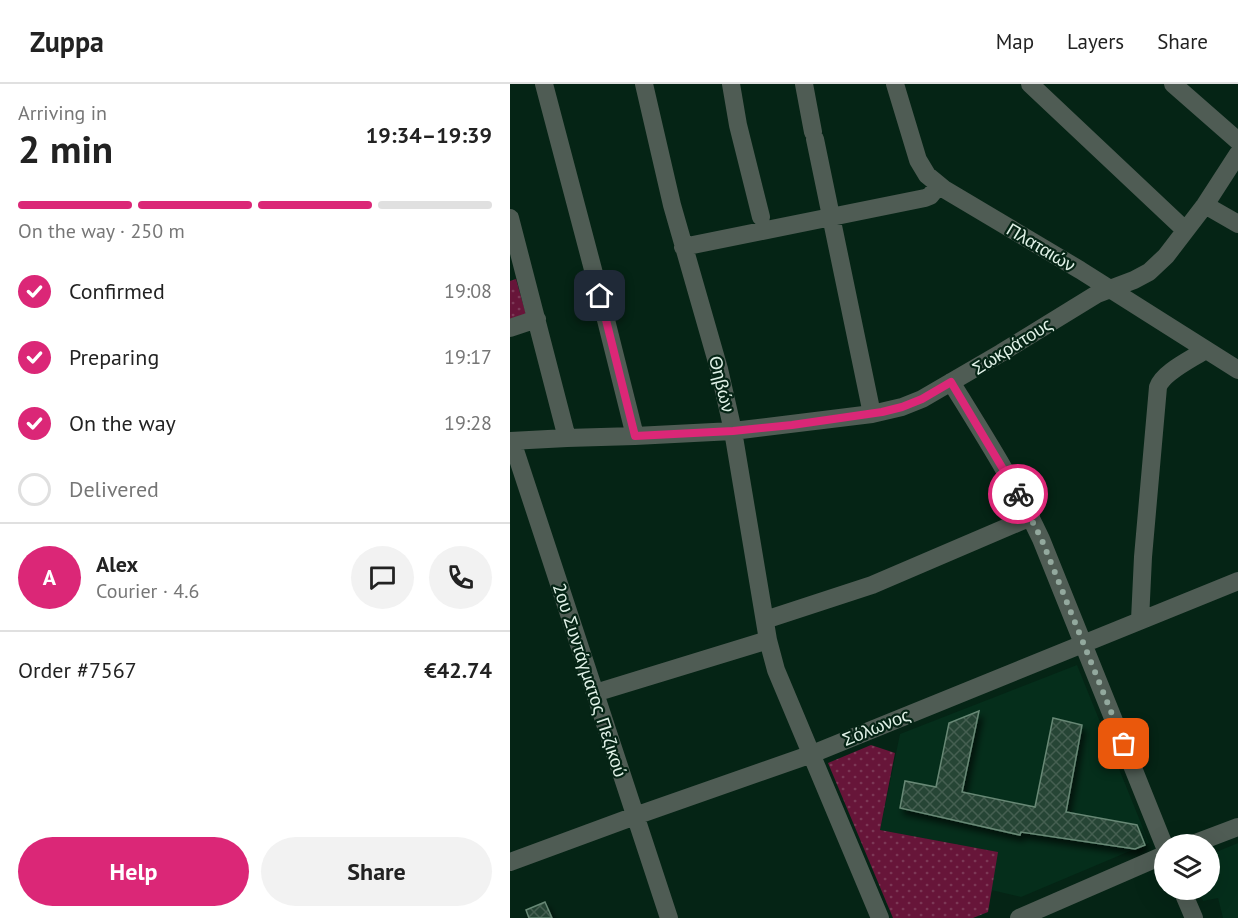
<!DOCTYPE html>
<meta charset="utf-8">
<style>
body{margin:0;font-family:"PT Sans",sans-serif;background:#f2f2f2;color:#222;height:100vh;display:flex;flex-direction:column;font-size:22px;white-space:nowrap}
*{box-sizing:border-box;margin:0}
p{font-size:20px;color:#767676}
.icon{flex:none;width:33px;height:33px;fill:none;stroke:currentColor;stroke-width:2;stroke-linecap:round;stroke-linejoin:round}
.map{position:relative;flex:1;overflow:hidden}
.side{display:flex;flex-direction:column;background:#fff;width:510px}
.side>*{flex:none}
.controls{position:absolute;left:644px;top:750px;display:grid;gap:12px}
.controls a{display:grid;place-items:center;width:66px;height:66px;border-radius:50%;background:#fff;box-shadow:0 6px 24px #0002;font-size:30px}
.pin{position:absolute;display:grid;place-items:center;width:51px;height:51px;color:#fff;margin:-26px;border-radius:12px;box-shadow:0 3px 9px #0006}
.courier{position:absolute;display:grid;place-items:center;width:60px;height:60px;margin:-30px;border:4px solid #db2777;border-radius:50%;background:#fff;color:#222;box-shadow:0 2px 8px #0007}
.summary em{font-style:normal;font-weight:600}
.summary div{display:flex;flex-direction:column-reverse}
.summary{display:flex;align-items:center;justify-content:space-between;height:102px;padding:0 18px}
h1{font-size:39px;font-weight:600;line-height:45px}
.bar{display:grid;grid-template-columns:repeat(4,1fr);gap:9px 6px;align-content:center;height:72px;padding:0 18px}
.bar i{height:8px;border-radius:4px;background:#e0e0e0}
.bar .selected{background:#db2777}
.bar p{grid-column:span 4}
.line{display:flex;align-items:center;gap:15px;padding:0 18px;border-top:2px solid #e0e0e0}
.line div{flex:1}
.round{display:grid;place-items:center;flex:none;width:63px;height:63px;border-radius:32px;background:#f2f2f2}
ol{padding:0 18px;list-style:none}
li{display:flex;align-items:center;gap:18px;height:66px}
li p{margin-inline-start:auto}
li .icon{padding:6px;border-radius:50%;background:#db2777;color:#fff;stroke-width:4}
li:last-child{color:#767676}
li i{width:33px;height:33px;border:3px solid #e0e0e0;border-radius:50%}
.primary-button{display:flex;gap:12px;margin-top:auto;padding:12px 18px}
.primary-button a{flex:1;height:69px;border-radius:36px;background:#db2777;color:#fff;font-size:24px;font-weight:600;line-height:69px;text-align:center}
.primary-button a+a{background:#f2f2f2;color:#222}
header{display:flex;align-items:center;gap:36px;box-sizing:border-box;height:84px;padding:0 30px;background:#fff;border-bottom:2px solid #e0e0e0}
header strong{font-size:28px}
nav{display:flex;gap:33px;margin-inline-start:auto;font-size:21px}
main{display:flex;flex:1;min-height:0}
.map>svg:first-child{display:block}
.built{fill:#052e1b}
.green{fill:url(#green-dots)}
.building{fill:url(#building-cross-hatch);stroke:#678875;stroke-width:1.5;filter:url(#shadow)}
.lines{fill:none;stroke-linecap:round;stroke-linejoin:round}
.minor{stroke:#4f5c54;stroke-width:18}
.done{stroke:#93a99e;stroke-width:6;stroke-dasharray:0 10.8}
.route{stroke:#db2777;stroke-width:8}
.labels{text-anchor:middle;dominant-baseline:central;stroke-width:4.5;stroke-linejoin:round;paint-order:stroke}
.street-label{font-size:18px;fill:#e0f1e7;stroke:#052415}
</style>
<header>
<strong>Zuppa</strong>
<nav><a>Map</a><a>Layers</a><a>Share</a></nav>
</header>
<main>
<section class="side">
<div class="summary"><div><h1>2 min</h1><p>Arriving in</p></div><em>19:34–19:39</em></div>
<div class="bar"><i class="selected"></i><i class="selected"></i><i class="selected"></i><i></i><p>On the way · 250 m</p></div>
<ol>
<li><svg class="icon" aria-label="check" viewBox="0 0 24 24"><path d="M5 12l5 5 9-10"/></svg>Confirmed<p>19:08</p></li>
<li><svg class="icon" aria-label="check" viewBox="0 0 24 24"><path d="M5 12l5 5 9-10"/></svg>Preparing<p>19:17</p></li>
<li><svg class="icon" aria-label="check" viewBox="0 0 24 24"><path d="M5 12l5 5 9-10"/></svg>On the way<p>19:28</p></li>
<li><i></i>Delivered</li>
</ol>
<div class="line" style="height:108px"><b class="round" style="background:#db2777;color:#fff">A</b><div><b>Alex</b><p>Courier · 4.6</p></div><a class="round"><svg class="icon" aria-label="chat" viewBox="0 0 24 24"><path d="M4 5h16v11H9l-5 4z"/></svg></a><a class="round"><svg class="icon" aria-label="phone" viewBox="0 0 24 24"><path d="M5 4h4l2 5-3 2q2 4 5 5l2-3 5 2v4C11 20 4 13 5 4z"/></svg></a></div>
<div class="line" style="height:78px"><div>Order #7567</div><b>€42.74</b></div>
<div class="primary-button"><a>Help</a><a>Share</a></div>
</section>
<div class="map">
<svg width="728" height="834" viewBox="0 0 728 834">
<defs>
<pattern id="green-dots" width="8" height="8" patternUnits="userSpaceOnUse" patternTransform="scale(1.5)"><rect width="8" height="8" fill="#671539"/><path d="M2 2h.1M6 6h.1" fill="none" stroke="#7c3856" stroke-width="1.8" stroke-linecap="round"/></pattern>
<pattern id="building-cross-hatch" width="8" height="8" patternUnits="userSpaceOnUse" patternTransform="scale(1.5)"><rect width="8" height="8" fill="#264434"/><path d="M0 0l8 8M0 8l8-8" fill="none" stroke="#455f51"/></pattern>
<filter id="shadow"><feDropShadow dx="3.5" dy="6" stdDeviation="3" flood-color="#0009"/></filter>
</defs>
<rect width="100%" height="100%" fill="#052415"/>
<path class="built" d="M 567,581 L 639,759 L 511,813 L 481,806 L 487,768 L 370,746 L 390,650 Z
M 728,759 L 728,834 L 713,834 L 708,814 L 693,817 L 688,806 L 699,806 L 699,771 Z"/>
<path class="green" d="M 6,195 L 16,230 L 0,235 L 0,197 Z
M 361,661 L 385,669 L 370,746 L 488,768 L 478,828 L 463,834 L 383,834 L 318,679 Z"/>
<path class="building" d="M 469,627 L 452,708 L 525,723 L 543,634 L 572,641 L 556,728 L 627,741 L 635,761 L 625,765 L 511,748 L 510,751 L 390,724 L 395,697 L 426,703 L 439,639 Z
M 35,818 L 42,834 L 19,834 L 16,826 Z"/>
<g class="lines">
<path class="minor" d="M 34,0 L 90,212 L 125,352
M 134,0 L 162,121 L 209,285 L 223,347 L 258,556 L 266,586 L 370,834
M 221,0 L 228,41 L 251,133
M 294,0 L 303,48
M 385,0 L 408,76 L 417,91 L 434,105 L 570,186 L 728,286
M 520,0 L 675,146
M 663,0 L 728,57
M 305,55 L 362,330
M 695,121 L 728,140
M 0,134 L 57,354
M 173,163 L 415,114 L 420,112 L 429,101
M 0,244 L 27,235
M 441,298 C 473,350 505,400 531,455 L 654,761
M 0,357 L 57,354 L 125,352 L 223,347 L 362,330 L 392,323 L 412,315 L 491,269 L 587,210 L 624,196 L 639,188 L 656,172 L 695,121 L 728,70
M 2,357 L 159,834
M 255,536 L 362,501 L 521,433
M 630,536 L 633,473 L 648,303 C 653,288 682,275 695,266
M 85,609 L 258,556
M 683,760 L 728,743
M 0,778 L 125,732 L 302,670 L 728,497
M 672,806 L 684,834
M 509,834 L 654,771"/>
</g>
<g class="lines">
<path class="done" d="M 508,410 L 531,454 L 614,660"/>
<path class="route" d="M 90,212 L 125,352 L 223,347 L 282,341 L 372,328 L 392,323 L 412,315 L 441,298 L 508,410"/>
</g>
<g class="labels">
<g class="street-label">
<text transform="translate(531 163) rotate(31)">Πλαταιών</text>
<text transform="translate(502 262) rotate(-32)">Σωκράτους</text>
<text transform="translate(212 300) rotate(76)">Θηβών</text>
<text transform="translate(80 596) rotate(72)">2ου Συντάγματος Πεζικού</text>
<text transform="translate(366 643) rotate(-22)">Σόλωνος</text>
</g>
</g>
</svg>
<div class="controls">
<a><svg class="icon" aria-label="layers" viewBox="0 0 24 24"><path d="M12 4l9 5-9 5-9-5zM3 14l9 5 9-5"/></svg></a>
</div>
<div class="pin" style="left:614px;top:660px;background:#ea580c"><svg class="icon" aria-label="bag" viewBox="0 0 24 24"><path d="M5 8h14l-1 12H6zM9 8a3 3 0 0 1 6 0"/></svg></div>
<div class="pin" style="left:90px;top:212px;background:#1f2937"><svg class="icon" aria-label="home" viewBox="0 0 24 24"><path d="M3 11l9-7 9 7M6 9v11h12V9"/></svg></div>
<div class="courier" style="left:508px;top:410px"><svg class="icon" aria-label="bike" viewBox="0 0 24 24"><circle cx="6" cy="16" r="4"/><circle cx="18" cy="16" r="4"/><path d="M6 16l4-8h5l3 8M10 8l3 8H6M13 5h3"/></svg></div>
</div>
</main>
